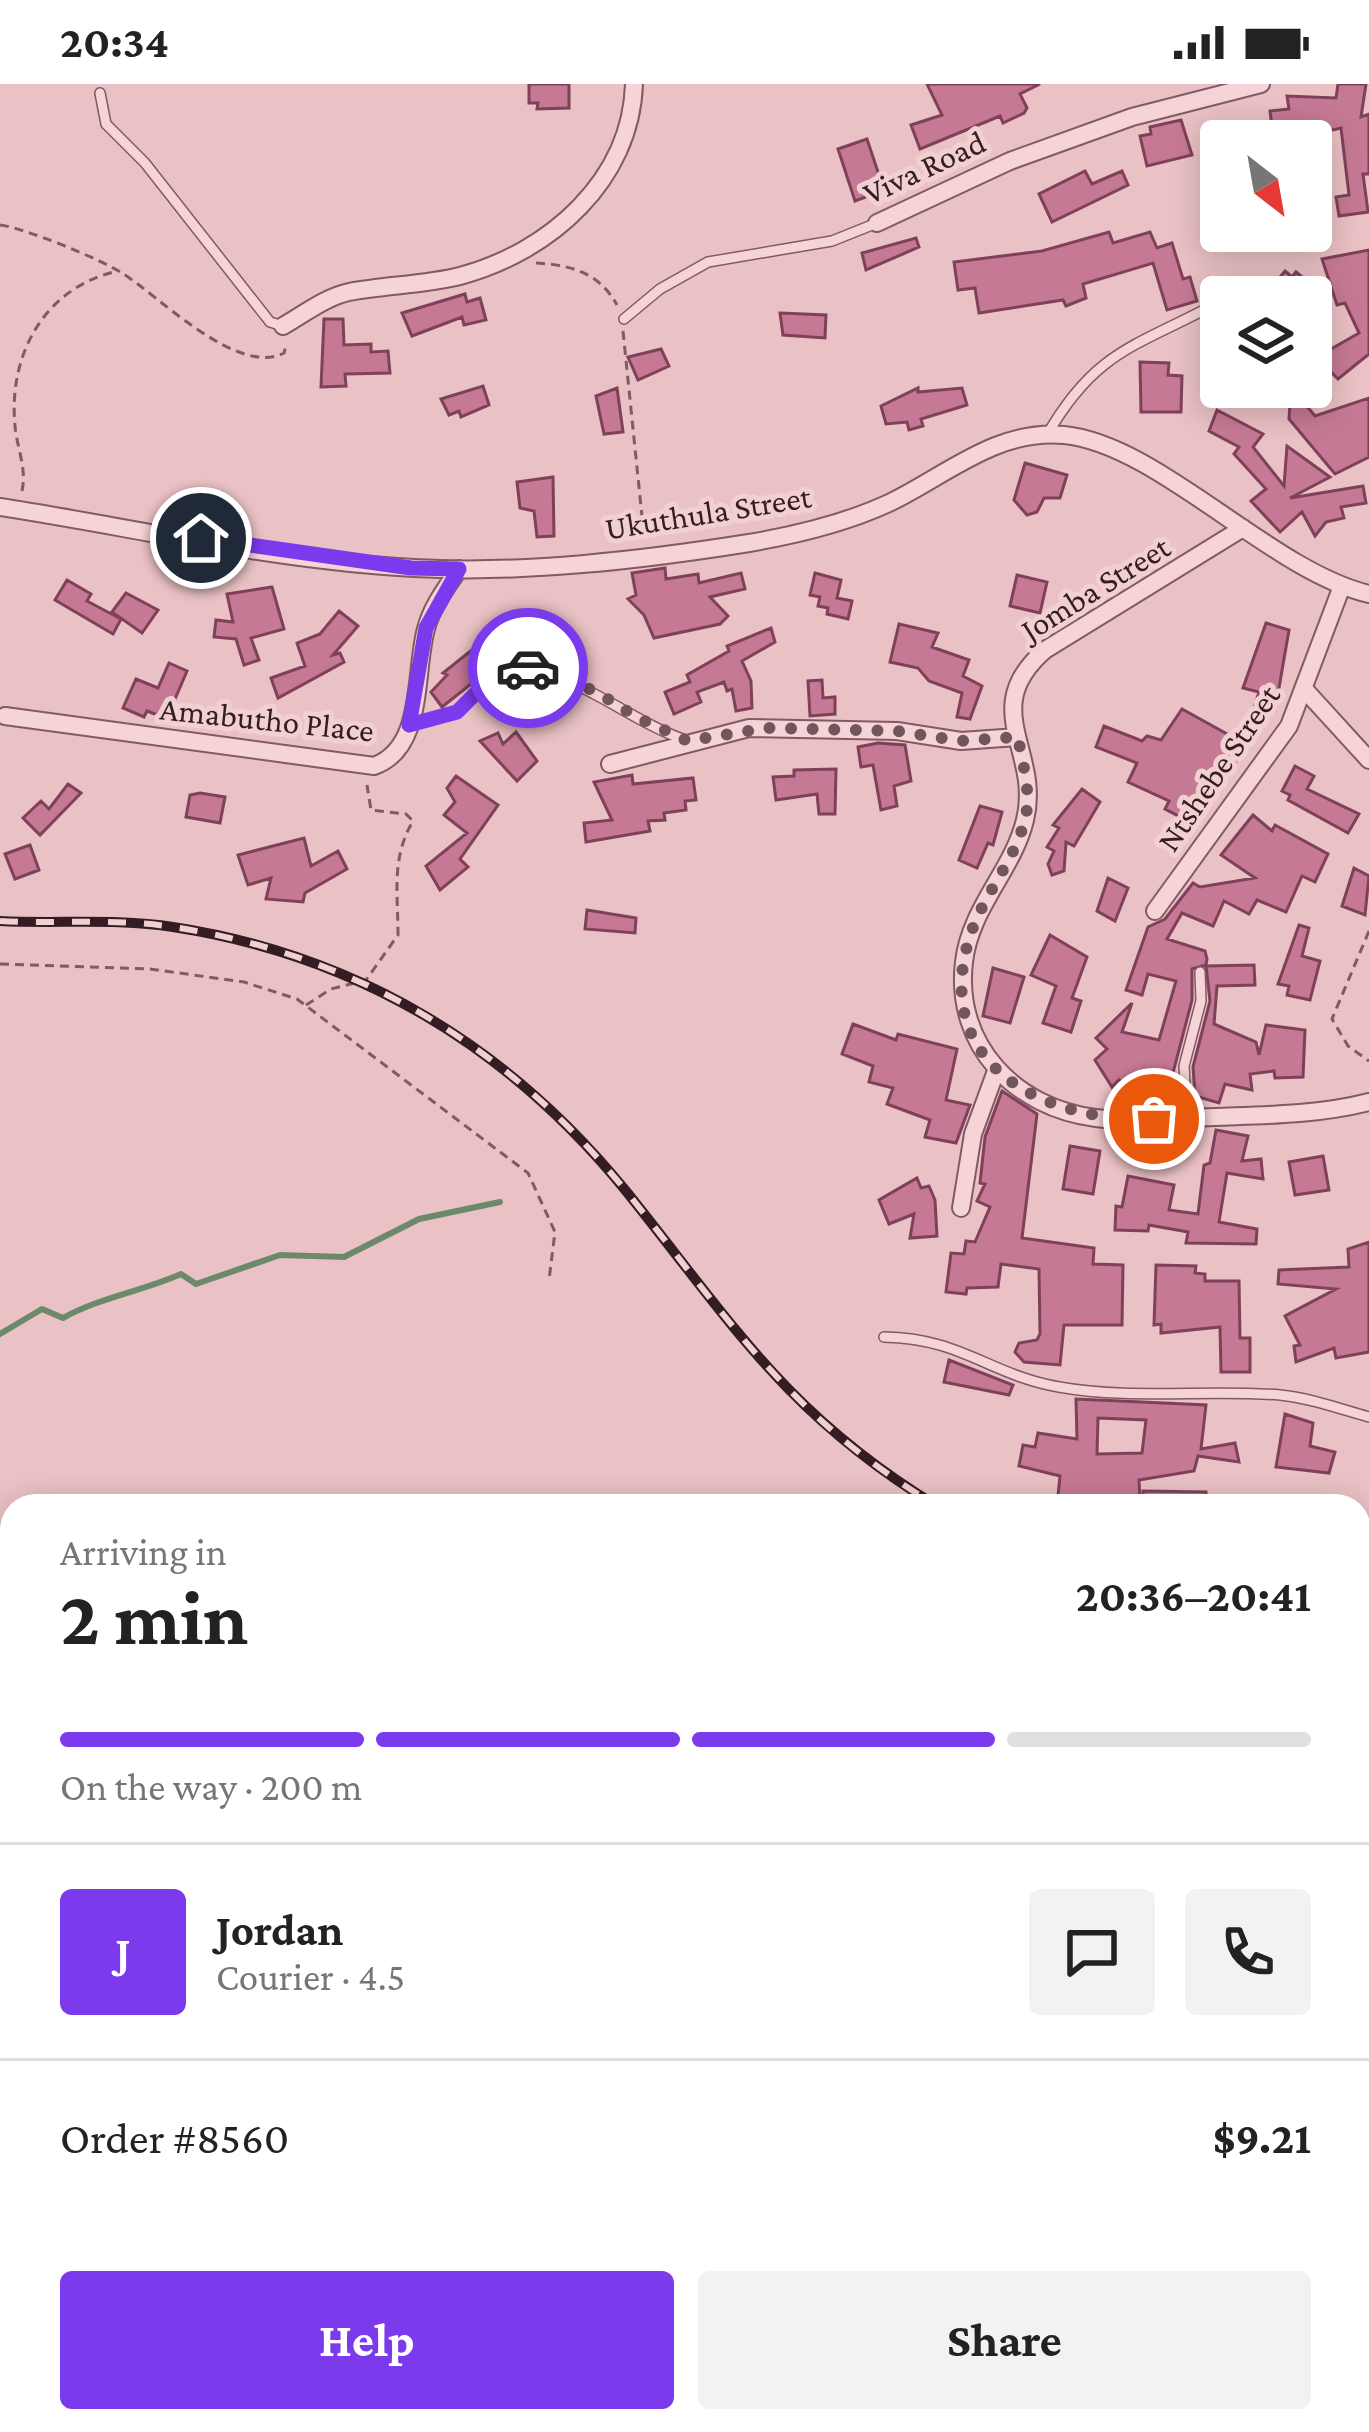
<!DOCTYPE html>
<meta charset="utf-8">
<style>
body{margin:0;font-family:"Crimson Pro",serif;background:#f2f2f2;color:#222;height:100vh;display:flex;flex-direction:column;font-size:45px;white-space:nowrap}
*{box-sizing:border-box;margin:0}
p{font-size:39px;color:#767676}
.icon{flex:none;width:66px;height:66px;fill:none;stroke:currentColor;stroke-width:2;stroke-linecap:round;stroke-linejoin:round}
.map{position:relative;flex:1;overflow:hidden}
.panel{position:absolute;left:0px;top:1410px;width:1371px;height:939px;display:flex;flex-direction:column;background:#fff;border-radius:36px 36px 0 0;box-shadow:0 6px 30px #0003}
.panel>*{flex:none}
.needle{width:78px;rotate:149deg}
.fabs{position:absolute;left:1200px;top:36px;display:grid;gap:24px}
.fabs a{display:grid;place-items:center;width:132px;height:132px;border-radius:12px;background:#fff;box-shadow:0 6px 30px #0003;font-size:60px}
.pin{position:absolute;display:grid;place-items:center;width:102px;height:102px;color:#fff;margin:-51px;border:6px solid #fff;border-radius:50%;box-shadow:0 3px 12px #0007}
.courier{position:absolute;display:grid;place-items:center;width:120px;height:120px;margin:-60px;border:9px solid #7c3aed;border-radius:50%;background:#fff;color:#222;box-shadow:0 3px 15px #0007}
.overview em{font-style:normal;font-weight:700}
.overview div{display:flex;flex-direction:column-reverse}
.overview{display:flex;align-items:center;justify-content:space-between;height:204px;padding:0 60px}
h1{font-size:78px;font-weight:700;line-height:90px}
.bar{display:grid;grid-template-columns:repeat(4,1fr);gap:18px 12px;align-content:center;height:144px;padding:0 60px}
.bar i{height:15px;border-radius:9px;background:#e0e0e0}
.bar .active{background:#7c3aed}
.bar p{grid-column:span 4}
.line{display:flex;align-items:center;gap:30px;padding:0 60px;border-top:3px solid #e0e0e0}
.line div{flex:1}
.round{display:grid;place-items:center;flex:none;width:126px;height:126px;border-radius:12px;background:#f2f2f2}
.primary-button{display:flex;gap:24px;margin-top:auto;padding:24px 60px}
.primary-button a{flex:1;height:138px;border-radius:12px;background:#7c3aed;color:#fff;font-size:48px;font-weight:700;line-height:138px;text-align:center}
.primary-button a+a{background:#f2f2f2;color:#222}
.status{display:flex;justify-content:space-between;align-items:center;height:84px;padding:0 60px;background:#fff;direction:ltr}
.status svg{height:33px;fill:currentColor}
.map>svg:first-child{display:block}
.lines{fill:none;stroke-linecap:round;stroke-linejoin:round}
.stream{stroke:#6c8a6b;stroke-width:6}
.building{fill:#c67995;stroke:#7f4159;stroke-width:3;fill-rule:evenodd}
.lane-casing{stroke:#825a64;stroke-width:12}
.street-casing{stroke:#825a64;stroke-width:20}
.secondary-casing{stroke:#643d48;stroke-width:27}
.path{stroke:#825a64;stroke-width:3;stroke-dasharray:9 6;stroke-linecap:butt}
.lane{stroke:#f6d3d6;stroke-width:9}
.street{stroke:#f6d3d6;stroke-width:16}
.secondary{stroke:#f6d3d6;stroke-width:24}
.rail-casing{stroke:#331d23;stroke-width:10}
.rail{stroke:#f2d0d2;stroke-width:6;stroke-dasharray:18;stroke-linecap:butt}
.done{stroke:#73565b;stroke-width:12;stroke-dasharray:0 21.6}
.route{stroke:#7c3aed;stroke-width:15}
.labels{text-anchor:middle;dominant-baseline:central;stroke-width:10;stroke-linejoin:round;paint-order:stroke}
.street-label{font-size:33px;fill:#331d23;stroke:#f2d0d2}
</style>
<div class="status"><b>20:34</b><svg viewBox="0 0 49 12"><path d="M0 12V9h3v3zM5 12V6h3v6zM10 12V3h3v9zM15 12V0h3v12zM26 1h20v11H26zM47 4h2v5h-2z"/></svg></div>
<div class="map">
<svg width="1369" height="2348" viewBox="0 0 1369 2348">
<rect width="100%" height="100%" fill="#eac1c4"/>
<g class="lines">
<path class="stream" d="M 0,1250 L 42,1225 L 63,1234 C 101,1213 140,1208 181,1190 L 196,1200 L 280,1171 L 344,1173 L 419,1135 L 500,1118
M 0,2173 L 12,2177"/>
</g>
<path class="building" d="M 529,0 L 569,0 L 569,24 L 537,25 L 538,19 L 529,19 Z
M 927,0 L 1040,0 L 1020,10 L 1027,24 L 1024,29 L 1003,39 L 1000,32 L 920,65 L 911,41 L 942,31 Z
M 1338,0 L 1366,0 L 1361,33 L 1369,30 L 1369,90 L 1363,90 L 1368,128 L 1339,132 L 1336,113 L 1349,111 L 1341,44 L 1285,57 L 1283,42 L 1272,43 L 1270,27 L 1289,25 L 1287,12 L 1336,14 Z
M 1181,36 L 1192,71 L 1147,82 L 1140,52 L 1151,50 L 1150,43 Z
M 867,55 L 884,106 L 855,117 L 838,65 Z
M 1085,87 L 1092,100 L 1122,87 L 1128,101 L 1052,138 L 1039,110 Z
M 1109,148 L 1113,159 L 1150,148 L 1157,164 L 1172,159 L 1183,195 L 1190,193 L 1197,217 L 1167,226 L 1153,179 L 1083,200 L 1086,214 L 1066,222 L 1063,216 L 979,229 L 975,204 L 958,206 L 954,178 L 1042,167 Z
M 916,154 L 919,163 L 866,186 L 862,169 Z
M 1369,166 L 1369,270 L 1338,295 L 1311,268 L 1311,239 L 1331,265 L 1359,249 L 1345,219 L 1337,221 L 1322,175 Z
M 1285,187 L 1292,193 L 1296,188 L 1326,213 L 1289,213 L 1274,200 Z
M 465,210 L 467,218 L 480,214 L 486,236 L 464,241 L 462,233 L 412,252 L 402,229 Z
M 780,229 L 826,231 L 825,254 L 783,251 Z
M 324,235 L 343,235 L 344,261 L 371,260 L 371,268 L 388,267 L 390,289 L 345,290 L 346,302 L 321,303 Z
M 661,265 L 669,282 L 638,296 L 628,273 Z
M 1140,278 L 1169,279 L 1168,291 L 1182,292 L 1181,328 L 1141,328 Z
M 483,302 L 489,321 L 461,333 L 459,327 L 449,331 L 441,315 Z
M 1291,303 L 1315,332 L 1369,314 L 1369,373 L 1335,390 L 1289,335 Z
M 617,304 L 623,348 L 604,350 L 596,312 Z
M 918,304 L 918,308 L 962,304 L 967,321 L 921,335 L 923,342 L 909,346 L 907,338 L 886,340 L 881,322 Z
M 1217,326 L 1263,350 L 1253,363 L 1284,402 L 1287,362 L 1330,393 L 1290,414 L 1363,402 L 1366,419 L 1341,423 L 1344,434 L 1326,438 L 1315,452 L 1302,428 L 1280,448 L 1251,417 L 1266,405 L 1234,370 L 1239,363 L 1209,347 Z
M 1025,379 L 1067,391 L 1060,414 L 1044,414 L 1037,428 L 1027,431 L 1014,416 Z
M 553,393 L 554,452 L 537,453 L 534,427 L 520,424 L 517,398 Z
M 665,484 L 666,495 L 698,490 L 699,499 L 741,489 L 745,505 L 710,513 L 728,532 L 720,540 L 654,554 L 644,531 L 628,515 L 636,511 L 632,489 Z
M 815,489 L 841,496 L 837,514 L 852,517 L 848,535 L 827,530 L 828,524 L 818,522 L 820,513 L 810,511 Z
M 1017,491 L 1047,498 L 1040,529 L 1010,522 Z
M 67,496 L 91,510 L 87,517 L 121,535 L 113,550 L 55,516 Z
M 272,503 L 284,545 L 251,554 L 259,576 L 244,581 L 236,555 L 214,553 L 216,536 L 233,538 L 227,510 Z
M 126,509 L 158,526 L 142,549 L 112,528 Z
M 339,527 L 358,542 L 333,571 L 340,569 L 344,578 L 278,614 L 271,594 L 305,582 L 297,559 L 320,550 Z
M 1266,539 L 1289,546 L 1275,627 L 1264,635 L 1253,627 L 1259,608 L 1243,604 Z
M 899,540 L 938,549 L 932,563 L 969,576 L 963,592 L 982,602 L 970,635 L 957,633 L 962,609 L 929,597 L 918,584 L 890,578 Z
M 502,542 L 516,562 L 477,588 L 481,592 L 442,623 L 431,608 L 447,591 L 443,589 Z
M 771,544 L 775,558 L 742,577 L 751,597 L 752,624 L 736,627 L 732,605 L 727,607 L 724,598 L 697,608 L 701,618 L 674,630 L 665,608 L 690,598 L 687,591 L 729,567 L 727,562 Z
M 169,579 L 187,587 L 172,622 L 165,620 L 160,632 L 147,627 L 144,633 L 123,624 L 136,595 L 158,604 Z
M 822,596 L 823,614 L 835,613 L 835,630 L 810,632 L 808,597 Z
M 1182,625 L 1247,661 L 1194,740 L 1165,725 L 1169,717 L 1128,698 L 1137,679 L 1096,663 L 1104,642 L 1142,657 L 1147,652 L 1161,656 Z
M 516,648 L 537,677 L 517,697 L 480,657 L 498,649 L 503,660 Z
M 878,659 L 905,661 L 911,697 L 894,702 L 897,722 L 881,726 L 873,681 L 861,683 L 858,663 Z
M 1295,682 L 1314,692 L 1307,705 L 1359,730 L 1348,749 L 1288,716 L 1290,711 L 1282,707 Z
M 836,685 L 835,730 L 819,730 L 817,710 L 776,716 L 773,693 L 794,692 L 794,686 Z
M 632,691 L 633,700 L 693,694 L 696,716 L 685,717 L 686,726 L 664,729 L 665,736 L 648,737 L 650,747 L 586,758 L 584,739 L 612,736 L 594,698 Z
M 456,692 L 498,721 L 460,775 L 468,783 L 440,806 L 426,782 L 467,749 L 444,731 L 455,718 L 447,704 Z
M 68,700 L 81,709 L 40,751 L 23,734 L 41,717 L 49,725 Z
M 1082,705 L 1100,718 L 1074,762 L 1066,758 L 1064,787 L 1052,791 L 1048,780 L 1054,767 L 1047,763 L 1059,744 L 1053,741 Z
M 200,709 L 225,713 L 220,739 L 186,733 L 190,711 Z
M 980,722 L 1002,728 L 993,761 L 988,759 L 977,784 L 959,776 Z
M 1253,731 L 1272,747 L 1275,741 L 1328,770 L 1315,798 L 1302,792 L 1286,828 L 1257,816 L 1249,830 L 1224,817 L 1213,842 L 1182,829 L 1167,855 L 1205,867 L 1207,875 L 1206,881 L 1192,885 L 1192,916 L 1168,1008 L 1151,1004 L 1143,1014 L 1119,996 L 1112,1003 L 1095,976 L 1107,965 L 1096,954 L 1132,919 L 1122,948 L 1159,956 L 1176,897 L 1148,890 L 1142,911 L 1126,906 L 1148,843 L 1165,835 L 1193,799 L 1200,803 L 1255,794 L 1221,771 Z
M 304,754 L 311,782 L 338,767 L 347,785 L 305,809 L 303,818 L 266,815 L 271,794 L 248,801 L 238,771 Z
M 30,761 L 39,786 L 15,795 L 5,770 Z
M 1354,784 L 1369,792 L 1365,831 L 1342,822 Z
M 1108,794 L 1128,804 L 1115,837 L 1097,827 Z
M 587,826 L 636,834 L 635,849 L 585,845 Z
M 1299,841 L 1309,844 L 1302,872 L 1320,877 L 1310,916 L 1287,911 L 1289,902 L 1278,900 Z
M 1050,851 L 1087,873 L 1072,914 L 1081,917 L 1071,948 L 1043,939 L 1056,902 L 1031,891 Z
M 1254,881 L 1255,901 L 1217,902 L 1214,940 L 1256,958 L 1259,971 L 1266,941 L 1305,946 L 1303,993 L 1275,994 L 1274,987 L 1250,990 L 1252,1006 L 1225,1000 L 1219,1019 L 1195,1012 L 1193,983 L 1210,917 L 1206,882 Z
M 993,884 L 1024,893 L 1010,939 L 983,932 Z
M 853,940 L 896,956 L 898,950 L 957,965 L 946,1016 L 970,1021 L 956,1059 L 925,1053 L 930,1036 L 887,1020 L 893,1004 L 869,998 L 873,982 L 842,970 Z
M 1002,1007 L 1037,1030 L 1022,1154 L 1094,1164 L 1093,1180 L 1123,1181 L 1122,1241 L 1064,1241 L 1060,1281 L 1024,1278 L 1015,1268 L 1019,1259 L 1037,1256 L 1040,1250 L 1039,1185 L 1001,1180 L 998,1203 L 967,1204 L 966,1210 L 946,1208 L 951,1169 L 964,1170 L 966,1157 L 975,1158 L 990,1123 L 977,1117 L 985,1100 L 980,1099 L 985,1053 Z
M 1216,1046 L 1248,1052 L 1242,1077 L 1261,1075 L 1263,1095 L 1227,1089 L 1219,1138 L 1257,1145 L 1256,1160 L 1186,1159 L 1188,1148 L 1149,1141 L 1148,1147 L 1115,1146 L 1116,1122 L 1122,1123 L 1128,1092 L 1174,1101 L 1169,1126 L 1198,1130 L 1204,1081 L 1210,1079 Z
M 1070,1062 L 1100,1067 L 1093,1110 L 1063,1105 Z
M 1323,1072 L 1329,1106 L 1295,1111 L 1289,1078 Z
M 917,1094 L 921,1104 L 929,1102 L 935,1116 L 937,1152 L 910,1154 L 914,1130 L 889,1140 L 879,1116 Z
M 1369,1158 L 1369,1268 L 1336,1274 L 1334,1264 L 1296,1278 L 1294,1262 L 1300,1261 L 1285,1232 L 1336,1205 L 1278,1200 L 1279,1186 L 1349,1183 L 1348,1165 Z
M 1156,1181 L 1196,1182 L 1195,1189 L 1205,1190 L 1205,1197 L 1239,1197 L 1240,1254 L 1250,1254 L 1250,1288 L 1221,1288 L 1220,1243 L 1161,1249 L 1161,1240 L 1154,1241 Z
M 949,1276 L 1013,1301 L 1009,1311 L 944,1298 Z
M 1076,1315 L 1206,1321 L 1201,1365 L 1235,1359 L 1239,1378 L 1198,1372 L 1194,1387 L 1139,1396 L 1140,1416 L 1057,1422 L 1060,1392 L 1019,1382 L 1023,1361 L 1035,1363 L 1038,1349 L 1077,1355 ZM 1098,1334 L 1146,1336 L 1142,1369 L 1097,1370 Z
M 1285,1330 L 1313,1339 L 1310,1362 L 1335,1368 L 1329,1389 L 1276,1383 Z
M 1143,1407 L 1206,1408 L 1206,1416 L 1144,1422 Z"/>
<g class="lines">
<g class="lane-casing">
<path id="lane" d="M 100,9 L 106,40 L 145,79 L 270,238 L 283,242
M 1228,213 L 1229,213
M 624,235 L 660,205 L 708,178 L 832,157 L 877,139
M 1047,351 C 1097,264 1139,262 1221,217
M 409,641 L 457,628 L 504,582 C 575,584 623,635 688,657
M 1187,1034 L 1184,982 L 1201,917 L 1200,888
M 884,1253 C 961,1254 990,1291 1059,1303 C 1131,1316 1207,1305 1280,1311 C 1310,1314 1340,1325 1369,1333
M 1359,1715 L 1369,1709
M 1359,1758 L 1369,1770
M 0,2337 L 12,2327
M 609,2337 L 612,2348
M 1170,2337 L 1171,2348"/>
</g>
<g class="street-casing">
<path id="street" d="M 877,139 L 1010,77 L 1132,33 L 1261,0
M 283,242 C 304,230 326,213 349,208 C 386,201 424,201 460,192 C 550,168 631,96 634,0
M 0,423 C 136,444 276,477 414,484 C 523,490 642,476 749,459 C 796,451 846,439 889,419 C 947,391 996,345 1064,351 C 1158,360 1271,487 1369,510
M 1243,444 L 1045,566 C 977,625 1042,667 1025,736 C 1013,786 970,824 964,878 C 954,961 1015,1024 1096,1034 C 1134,1039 1175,1034 1215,1033 C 1267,1031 1318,1031 1369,1018
M 1306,607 L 1369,676
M 5,632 L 374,682 C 425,664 414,588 426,545 C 432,522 446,504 459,485
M 610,680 L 749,644 L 897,647 L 961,657 L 1017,653
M 1155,827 L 1289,642 L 1342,502
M 961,1124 L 973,1050 L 996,987
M 1359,1564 L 1369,1562
M 1359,1845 L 1369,1859"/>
</g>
<g class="secondary-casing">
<path id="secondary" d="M 1359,1815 L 1369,1804
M 0,2261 L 12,2265"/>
</g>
<path class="path" d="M 0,141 C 25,144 100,175 122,189 C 159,212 237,293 284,269 L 286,262
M 536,179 C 570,181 599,188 617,221
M 623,247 L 644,452
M 22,407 C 27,385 17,364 15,342 C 8,270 45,203 118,187
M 1369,847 L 1332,935 L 1348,962 L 1369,977
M 0,880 L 150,885 L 244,898 L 297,915 L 528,1089 L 555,1148 L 549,1196
M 306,921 L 331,905 L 366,896 L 398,851 C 398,809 391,774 413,737 L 406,730 L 371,726 L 367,701"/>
<use href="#lane" class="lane"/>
<use href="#street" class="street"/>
<use href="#secondary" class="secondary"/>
<g class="rail-casing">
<path id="rail" d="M 0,837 C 57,840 116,834 173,843 C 357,871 509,963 626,1107 C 732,1239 787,1331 937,1422
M 1359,1509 L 1369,1508"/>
</g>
<use href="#rail" class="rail"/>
</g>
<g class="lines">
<path class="done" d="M 528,584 L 595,607 L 638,634 L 688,657 L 766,644 L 897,647 L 961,657 L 1018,653 C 1022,678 1032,709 1025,735 C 1015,777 983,811 970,852 C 929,981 1044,1038 1154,1035"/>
<path class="route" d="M 201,454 L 411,484 L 459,485 L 426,544 L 409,641 L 457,628 L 504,581 L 528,584"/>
</g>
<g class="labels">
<g class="street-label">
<text transform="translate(924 83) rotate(-25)">Viva Road</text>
<text transform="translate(708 428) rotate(-9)">Ukuthula Street</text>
<text transform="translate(1095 504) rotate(-32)">Jomba Street</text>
<text transform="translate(267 635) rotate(6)">Amabutho Place</text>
<text transform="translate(1218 684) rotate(-56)">Ntshebe Street</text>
</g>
</g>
</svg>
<div class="fabs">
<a><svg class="needle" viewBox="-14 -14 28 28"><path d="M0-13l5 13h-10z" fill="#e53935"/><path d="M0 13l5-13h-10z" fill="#767676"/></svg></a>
<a><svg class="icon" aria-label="layers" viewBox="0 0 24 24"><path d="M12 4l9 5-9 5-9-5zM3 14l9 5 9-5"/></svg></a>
</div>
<div class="pin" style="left:1154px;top:1035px;background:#ea580c"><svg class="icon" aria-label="bag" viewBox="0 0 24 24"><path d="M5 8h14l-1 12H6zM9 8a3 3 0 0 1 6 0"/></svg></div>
<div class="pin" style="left:201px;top:454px;background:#1f2937"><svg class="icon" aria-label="home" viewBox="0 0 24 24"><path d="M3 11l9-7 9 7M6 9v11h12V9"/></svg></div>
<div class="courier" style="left:528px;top:584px"><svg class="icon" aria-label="car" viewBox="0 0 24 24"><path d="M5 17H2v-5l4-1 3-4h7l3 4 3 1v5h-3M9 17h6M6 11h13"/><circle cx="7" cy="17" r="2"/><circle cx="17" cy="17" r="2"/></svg></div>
<section class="panel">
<div class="overview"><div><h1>2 min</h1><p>Arriving in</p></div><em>20:36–20:41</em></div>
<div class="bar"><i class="active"></i><i class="active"></i><i class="active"></i><i></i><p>On the way · 200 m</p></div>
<div class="line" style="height:216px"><b class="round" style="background:#7c3aed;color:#fff">J</b><div><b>Jordan</b><p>Courier · 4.5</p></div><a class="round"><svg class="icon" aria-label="chat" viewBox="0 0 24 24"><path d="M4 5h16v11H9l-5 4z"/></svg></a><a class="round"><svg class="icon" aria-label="phone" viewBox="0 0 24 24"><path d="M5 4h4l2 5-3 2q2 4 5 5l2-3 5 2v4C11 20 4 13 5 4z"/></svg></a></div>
<div class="line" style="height:156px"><div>Order #8560</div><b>$9.21</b></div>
<div class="primary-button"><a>Help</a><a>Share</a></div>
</section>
</div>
